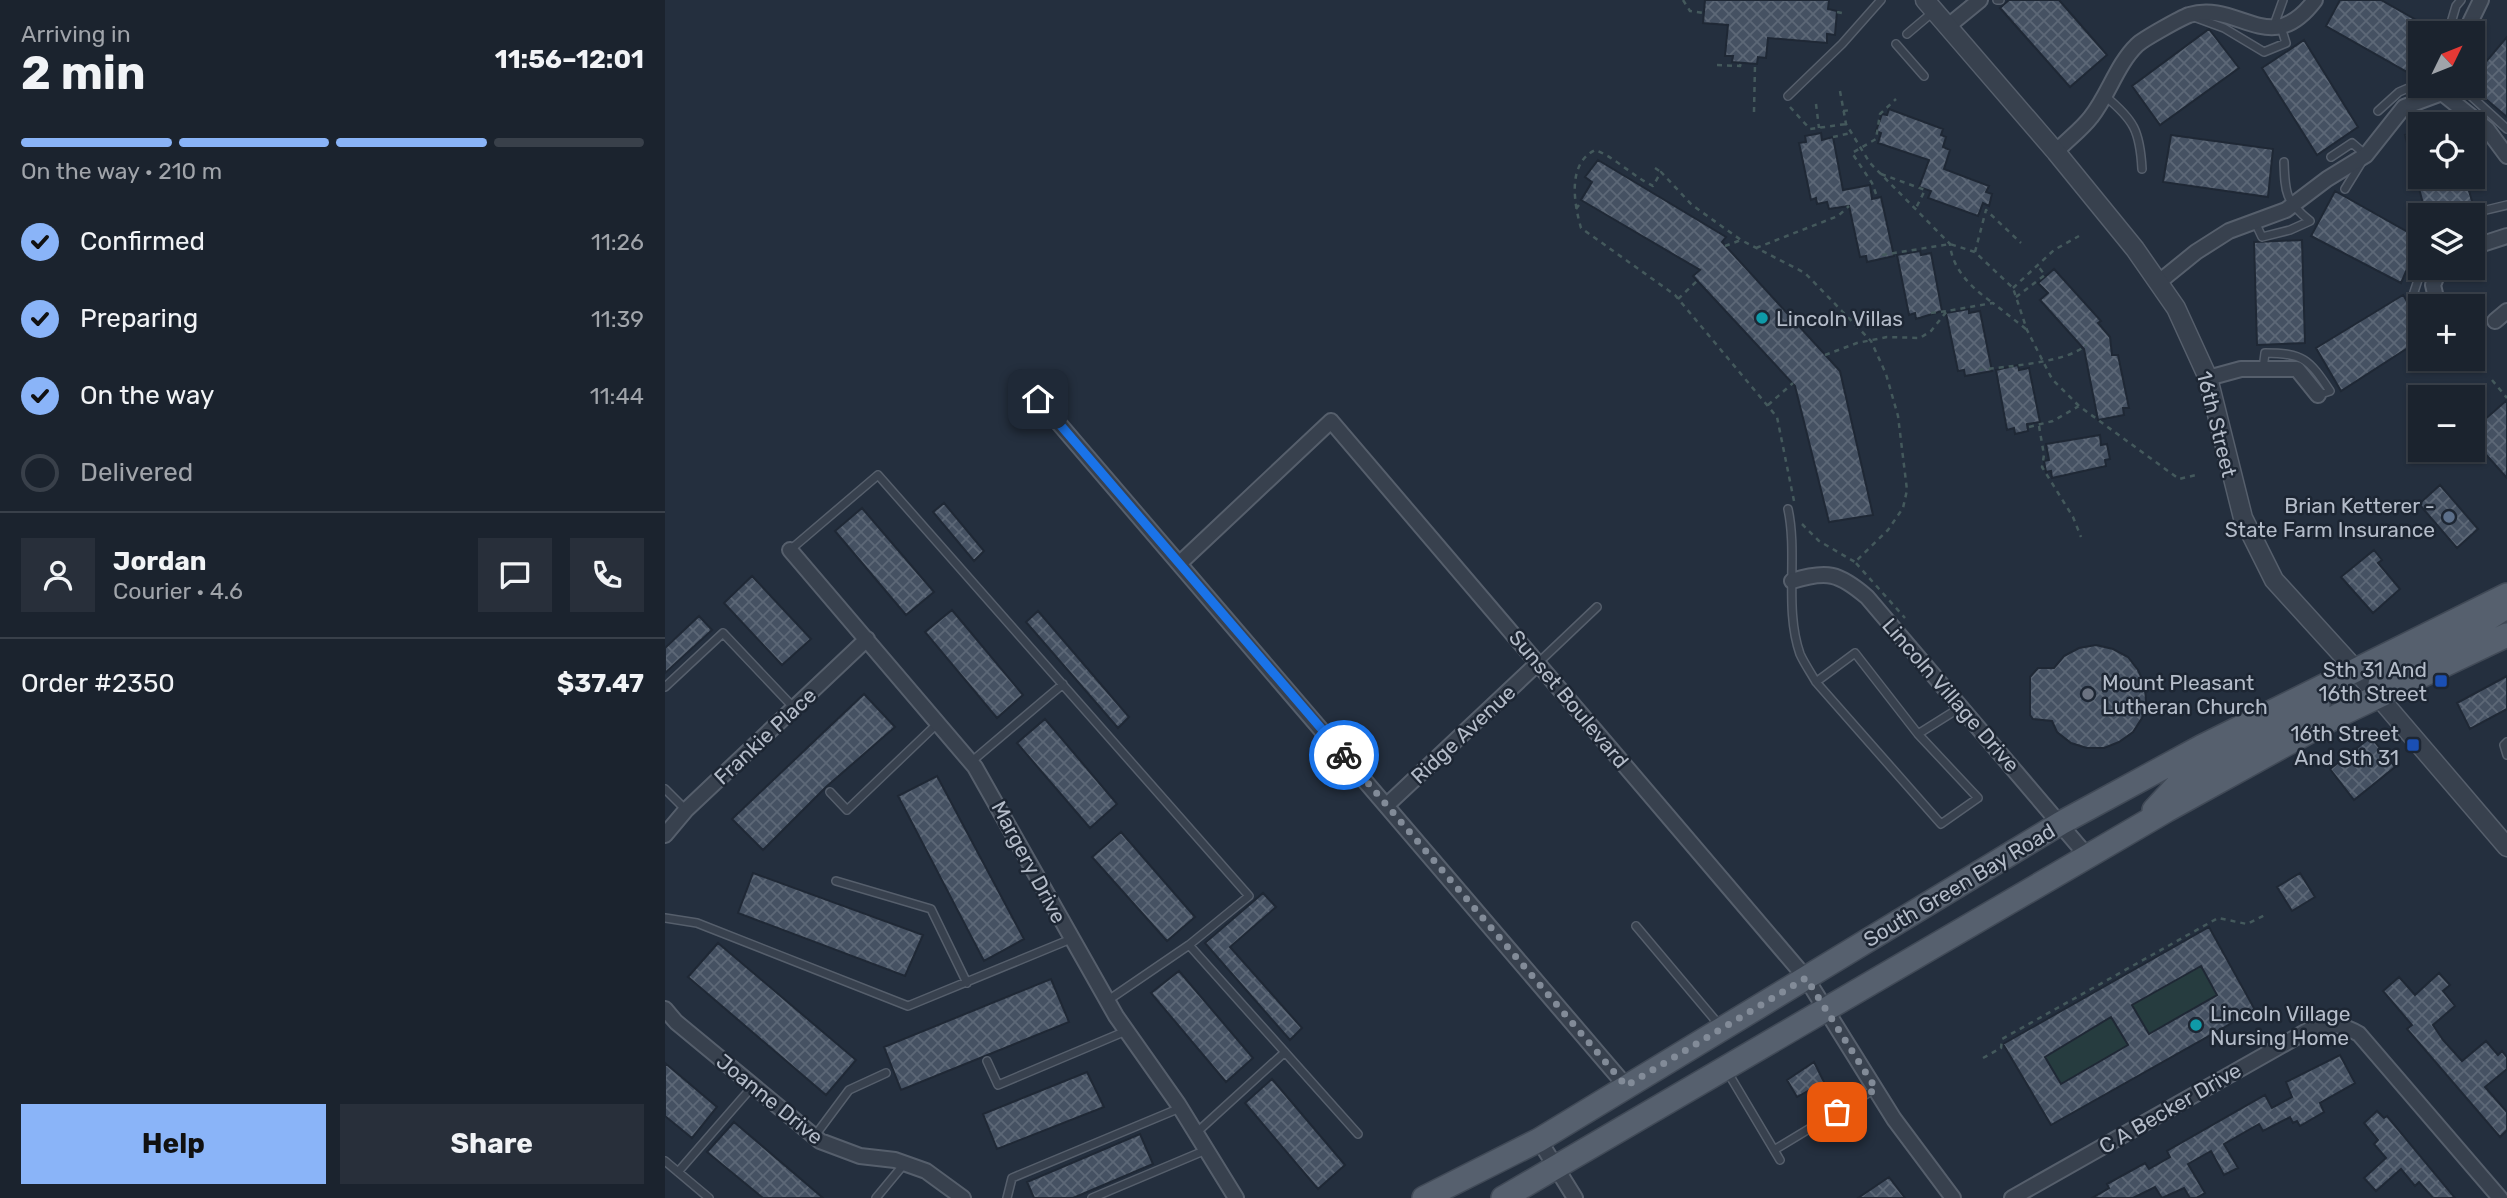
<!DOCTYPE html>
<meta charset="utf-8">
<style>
body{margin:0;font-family:Rubik,sans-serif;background:#282f3a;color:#f1f3f6;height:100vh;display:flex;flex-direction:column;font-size:26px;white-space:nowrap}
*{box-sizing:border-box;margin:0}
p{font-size:23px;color:#a0a4aa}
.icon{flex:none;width:38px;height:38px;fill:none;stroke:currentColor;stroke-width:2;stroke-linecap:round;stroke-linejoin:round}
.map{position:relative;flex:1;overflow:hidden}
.panel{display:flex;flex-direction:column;background:#1b232e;width:665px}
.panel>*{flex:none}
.needle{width:46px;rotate:47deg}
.controls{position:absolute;left:1743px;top:21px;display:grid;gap:14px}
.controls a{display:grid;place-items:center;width:77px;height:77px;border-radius:0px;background:#1b232e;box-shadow:0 2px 5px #0004,0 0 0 2px #39404a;font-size:35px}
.pin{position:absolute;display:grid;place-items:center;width:60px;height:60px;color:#fff;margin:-30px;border-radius:14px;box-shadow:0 4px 10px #0006}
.courier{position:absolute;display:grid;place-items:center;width:70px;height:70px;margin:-35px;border:5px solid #1a73e8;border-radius:50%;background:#fff;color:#222;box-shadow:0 2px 9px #0007}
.head em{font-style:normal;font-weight:700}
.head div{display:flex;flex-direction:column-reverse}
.head{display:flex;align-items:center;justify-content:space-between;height:119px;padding:0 21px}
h1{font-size:46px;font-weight:700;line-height:52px}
.bar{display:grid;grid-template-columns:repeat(4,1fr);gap:10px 7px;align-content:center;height:84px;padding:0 21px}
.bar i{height:9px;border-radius:5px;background:#39404a}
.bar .on{background:#8ab4f8}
.bar p{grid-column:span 4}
.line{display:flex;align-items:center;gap:18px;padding:0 21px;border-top:2px solid #39404a}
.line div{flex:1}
.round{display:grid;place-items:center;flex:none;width:74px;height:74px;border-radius:0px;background:#282f3a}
ol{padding:0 21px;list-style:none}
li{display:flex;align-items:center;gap:21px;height:77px}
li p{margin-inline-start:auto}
li .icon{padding:7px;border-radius:50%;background:#8ab4f8;color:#111;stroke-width:4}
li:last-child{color:#a0a4aa}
li i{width:38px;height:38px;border:4px solid #39404a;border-radius:50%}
.primary-button{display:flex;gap:14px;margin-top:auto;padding:14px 21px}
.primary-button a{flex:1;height:80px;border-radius:0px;background:#8ab4f8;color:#111;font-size:28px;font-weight:700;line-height:80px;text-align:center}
.primary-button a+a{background:#282f3a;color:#f1f3f6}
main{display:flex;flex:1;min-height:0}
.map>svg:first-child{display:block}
.green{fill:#263c3f}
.building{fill:url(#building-cross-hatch);stroke:#1f2835;stroke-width:2;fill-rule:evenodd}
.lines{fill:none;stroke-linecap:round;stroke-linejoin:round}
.service-casing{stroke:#565f6c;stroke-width:10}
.minor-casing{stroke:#565f6c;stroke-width:18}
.tertiary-casing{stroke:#565f6c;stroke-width:21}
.primary-casing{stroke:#414a57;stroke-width:26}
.path{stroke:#44595c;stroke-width:2.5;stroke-dasharray:5 5;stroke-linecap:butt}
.service{stroke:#38414e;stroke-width:7}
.minor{stroke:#38414e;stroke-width:14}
.tertiary{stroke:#38414e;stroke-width:18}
.primary{stroke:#56606e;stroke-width:23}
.done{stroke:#828b98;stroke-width:7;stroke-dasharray:0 12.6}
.route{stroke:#1a73e8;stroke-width:9}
.culture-dot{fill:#0f9aa8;stroke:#1d2633;stroke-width:2.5}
.service-dot{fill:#5c6f8a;stroke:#1d2633;stroke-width:2.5}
.transit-dot{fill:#1a4fb4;stroke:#1d2633;stroke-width:2.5}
.worship-dot{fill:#6b7280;stroke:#1d2633;stroke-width:2.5}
.labels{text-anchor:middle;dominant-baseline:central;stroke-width:5;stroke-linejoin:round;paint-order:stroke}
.poi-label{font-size:21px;fill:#b4bcc9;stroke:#1d2633;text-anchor:start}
.street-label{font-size:21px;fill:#b4bcc9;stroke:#1d2633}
</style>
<main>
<section class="panel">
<div class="head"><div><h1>2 min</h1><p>Arriving in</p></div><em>11:56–12:01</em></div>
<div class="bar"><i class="on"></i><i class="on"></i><i class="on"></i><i></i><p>On the way · 210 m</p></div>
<ol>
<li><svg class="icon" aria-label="check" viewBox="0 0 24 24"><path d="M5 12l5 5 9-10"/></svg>Confirmed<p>11:26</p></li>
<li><svg class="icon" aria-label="check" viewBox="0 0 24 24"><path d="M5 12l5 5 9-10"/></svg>Preparing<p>11:39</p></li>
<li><svg class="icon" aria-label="check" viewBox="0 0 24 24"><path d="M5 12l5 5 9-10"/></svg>On the way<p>11:44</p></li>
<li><i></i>Delivered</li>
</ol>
<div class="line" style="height:126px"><a class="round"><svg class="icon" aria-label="person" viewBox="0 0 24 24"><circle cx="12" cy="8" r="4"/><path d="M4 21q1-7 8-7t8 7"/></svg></a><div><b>Jordan</b><p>Courier · 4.6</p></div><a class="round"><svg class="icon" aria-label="chat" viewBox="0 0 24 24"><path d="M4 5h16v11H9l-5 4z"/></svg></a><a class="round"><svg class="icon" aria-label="phone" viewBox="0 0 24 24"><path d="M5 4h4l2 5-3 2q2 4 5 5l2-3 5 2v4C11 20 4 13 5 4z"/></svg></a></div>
<div class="line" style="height:91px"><div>Order #2350</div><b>$37.47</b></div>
<div class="primary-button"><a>Help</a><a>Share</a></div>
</section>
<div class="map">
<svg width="1842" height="1198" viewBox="0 0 1842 1198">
<defs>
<pattern id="building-cross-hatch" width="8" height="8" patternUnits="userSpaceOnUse" patternTransform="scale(1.75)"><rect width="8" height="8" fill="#455162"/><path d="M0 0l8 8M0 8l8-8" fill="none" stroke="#5d6877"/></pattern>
</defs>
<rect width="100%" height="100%" fill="#242f3e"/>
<path class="green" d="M 1536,966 L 1552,995 L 1484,1034 L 1467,1005 Z
M 1446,1017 L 1463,1045 L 1396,1084 L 1380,1057 Z"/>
<path class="building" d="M 1040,0 L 1164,0 L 1163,9 L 1172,11 L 1170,35 L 1162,34 L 1162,43 L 1103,38 L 1101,58 L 1093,57 L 1092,64 L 1067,62 L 1068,56 L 1060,56 L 1063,25 L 1038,23 Z
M 1344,0 L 1394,0 L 1442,55 L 1405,87 L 1335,8 Z
M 1675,0 L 1716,0 L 1774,33 L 1755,33 L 1755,69 L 1751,77 L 1661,26 Z
M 1544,29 L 1574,68 L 1495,125 L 1467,86 Z
M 1842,37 L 1842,117 L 1808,88 L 1808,77 Z
M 1639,40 L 1693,127 L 1652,155 L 1597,68 Z
M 1224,109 L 1278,129 L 1276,135 L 1281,137 L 1278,147 L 1285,150 L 1279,169 L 1324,186 L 1321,192 L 1327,194 L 1324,206 L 1318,203 L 1313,216 L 1263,198 L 1266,191 L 1254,187 L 1264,160 L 1213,143 L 1216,133 L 1211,131 L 1217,114 L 1222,115 Z
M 1755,131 L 1755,177 L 1800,177 L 1811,215 L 1761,215 L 1740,135 Z
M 1156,133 L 1157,140 L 1168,137 L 1178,190 L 1205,185 L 1207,199 L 1216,197 L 1229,256 L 1202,262 L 1201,256 L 1195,257 L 1184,206 L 1164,209 L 1162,202 L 1152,204 L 1151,198 L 1146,200 L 1134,143 L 1141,142 L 1140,136 Z
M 1506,135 L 1608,149 L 1603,197 L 1498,182 Z
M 933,160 L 1061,237 L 1057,242 L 1175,371 L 1208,515 L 1164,522 L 1130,386 L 1028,276 L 1035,270 L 916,200 L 927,182 L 920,177 Z
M 1670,191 L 1755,239 L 1736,283 L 1646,236 Z
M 1637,240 L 1640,343 L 1592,345 L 1589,242 Z
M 1255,251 L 1256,255 L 1266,253 L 1277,311 L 1251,319 L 1250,313 L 1244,315 L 1232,255 Z
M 1389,269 L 1436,321 L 1433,323 L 1445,337 L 1447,355 L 1453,355 L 1464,408 L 1458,408 L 1459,415 L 1433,420 L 1419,349 L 1375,300 L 1383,293 L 1373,283 Z
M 1738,295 L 1755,322 L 1755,340 L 1676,391 L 1651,348 Z
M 1304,309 L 1304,313 L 1315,311 L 1327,371 L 1300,376 L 1299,370 L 1293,371 L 1281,313 Z
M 1353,365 L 1354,370 L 1364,368 L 1375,422 L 1362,424 L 1363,431 L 1350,434 L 1349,428 L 1342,430 L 1331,370 Z
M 1842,400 L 1842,478 L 1808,440 L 1808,430 Z
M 1435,435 L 1436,445 L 1442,444 L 1445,459 L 1440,460 L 1441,466 L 1387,478 L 1386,471 L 1381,472 L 1379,461 L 1384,460 L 1381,444 Z
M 1775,485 L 1813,529 L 1792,548 L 1754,504 Z
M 279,503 L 319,551 L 309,561 L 268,512 Z
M 197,508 L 269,592 L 241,615 L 170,531 Z
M 1709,550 L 1717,560 L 1713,563 L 1735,589 L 1708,613 L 1676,577 Z
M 87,576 L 146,639 L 117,665 L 59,603 Z
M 287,610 L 358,695 L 332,718 L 260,632 Z
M 373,611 L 464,717 L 453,728 L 361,622 Z
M 34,616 L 47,630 L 0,673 L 0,648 Z
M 1431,645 L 1448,649 L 1463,657 L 1473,670 L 1480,685 L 1481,702 L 1477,718 L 1468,732 L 1454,742 L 1439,748 L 1422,748 L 1406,743 L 1392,732 L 1387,721 L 1368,719 L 1365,715 L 1365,677 L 1373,668 L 1389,668 L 1399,656 L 1414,648 Z
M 1842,676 L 1842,709 L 1805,729 L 1792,703 Z
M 199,694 L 230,727 L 161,787 L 98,850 L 67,819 Z
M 380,719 L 452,804 L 425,828 L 352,743 Z
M 1706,737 L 1730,767 L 1689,800 L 1665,769 Z
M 272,776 L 359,939 L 319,961 L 233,796 Z
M 456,832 L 530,917 L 502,941 L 427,857 Z
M 88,873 L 258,935 L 240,976 L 73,913 Z
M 1635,873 L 1650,897 L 1627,911 L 1612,887 Z
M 598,893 L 611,907 L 565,947 L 637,1028 L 625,1040 L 540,943 Z
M 1544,927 L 1590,1010 L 1386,1125 L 1338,1044 ZM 1536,966 L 1552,995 L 1484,1034 L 1467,1005 ZM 1446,1017 L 1463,1045 L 1396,1084 L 1380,1057 Z
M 53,943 L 191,1060 L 161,1095 L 23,977 Z
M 514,971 L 588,1058 L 561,1082 L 486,993 Z
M 1774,973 L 1785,985 L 1778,991 L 1790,1006 L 1768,1025 L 1778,1040 L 1797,1061 L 1821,1041 L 1833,1055 L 1837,1051 L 1842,1057 L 1842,1069 L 1820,1087 L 1842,1112 L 1842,1130 L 1835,1137 L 1742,1029 L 1747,1025 L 1718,991 L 1734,977 L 1750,995 Z
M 386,979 L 404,1022 L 236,1090 L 219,1047 Z
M 1675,1055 L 1690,1083 L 1655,1103 L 1659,1112 L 1635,1126 L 1632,1121 L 1628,1123 L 1625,1117 L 1598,1131 L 1594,1124 L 1559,1144 L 1573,1168 L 1559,1175 L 1546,1151 L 1523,1164 L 1540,1193 L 1531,1198 L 1525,1198 L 1519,1188 L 1497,1198 L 1490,1187 L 1468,1198 L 1427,1198 L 1444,1188 L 1442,1184 L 1480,1163 L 1484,1169 L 1505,1157 L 1502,1151 L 1600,1095 L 1607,1108 L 1627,1097 L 1621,1082 Z
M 1149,1062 L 1159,1082 L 1132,1097 L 1122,1080 Z
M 0,1063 L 52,1107 L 27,1138 L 0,1116 Z
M 422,1072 L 439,1107 L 332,1149 L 318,1114 Z
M 607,1079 L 680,1165 L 653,1189 L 580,1103 Z
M 1712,1111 L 1719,1118 L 1722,1116 L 1790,1198 L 1768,1198 L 1754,1182 L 1750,1186 L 1736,1169 L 1711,1191 L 1699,1178 L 1721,1158 L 1709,1144 L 1713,1140 L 1699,1123 Z
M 69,1122 L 158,1198 L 98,1198 L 42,1152 Z
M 475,1134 L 488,1164 L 408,1198 L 369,1198 L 362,1182 Z
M 1224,1177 L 1240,1198 L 1193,1198 Z"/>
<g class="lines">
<g class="service-casing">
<path id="service" d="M 1332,0 L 1335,0
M 1529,17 L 1559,28 L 1599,52 L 1621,43 L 1616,27
M 1609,25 L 1618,0
M 1783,33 L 1791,6 L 1796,0
M 1242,34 L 1268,12
M 1231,44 L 1259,76
M 1795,86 L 1842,129
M 1123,96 L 1177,44 L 1216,0
M 1440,96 C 1469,120 1475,131 1477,169
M 1739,107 L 1750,124 L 1781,116 L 1804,117
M 1713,111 L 1734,92 L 1755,83
M 1666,157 L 1687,143 L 1701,155 L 1680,189
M 1817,211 L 1842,205
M 1590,222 L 1597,237 L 1625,230 L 1645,221 C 1620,201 1620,192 1619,162
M 1808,231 L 1813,245
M 1757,306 L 1749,292 L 1757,268
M 1598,369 L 1600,353 C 1638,353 1644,359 1665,391 L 1653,395
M 1123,509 C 1133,555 1119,608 1135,654 C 1139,663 1146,673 1151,682
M 125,550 L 213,475 L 584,896 L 524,945 L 693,1134
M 873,663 L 932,607
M 0,687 L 58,633 L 129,708
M 1253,734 L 1313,798 L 1276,824 L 1151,682 L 1190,653 L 1253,734 L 1296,707
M 1842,742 L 1839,745 L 1842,755
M 306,762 L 398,684
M 0,789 L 21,810
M 165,792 L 182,810 L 273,723
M 171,881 L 266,909 L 302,983
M 0,918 L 32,923 L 243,1006 L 406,939
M 971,926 L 1056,1027
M 442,1001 L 524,945
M 322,1061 L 333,1085 L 461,1031
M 1062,1071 L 1115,1160
M 531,1133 L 620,1052
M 149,1137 L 184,1090 L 221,1073
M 1109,1150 L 1210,1089
M 0,1161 L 44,1198
M 13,1172 L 87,1087
M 211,1198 L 240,1163
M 342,1198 L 347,1178 L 515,1108
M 427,1198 L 541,1150"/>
</g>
<g class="minor-casing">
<path id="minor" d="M 1282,27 L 1315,0
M 1800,33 L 1816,0
M 1777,93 L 1822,129 L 1842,156
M 1391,152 C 1402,140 1416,130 1426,117 C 1443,96 1452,64 1472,45 C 1478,39 1516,18 1524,15 C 1574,0 1605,60 1650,0
M 1808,247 L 1842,236
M 1494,282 L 1531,252 L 1564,231 L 1621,210 L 1662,179 L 1701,155 L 1739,107 L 1777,93 L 1779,86
M 1773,306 L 1768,285 L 1775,268
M 1830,321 L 1842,311
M 1543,378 L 1576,369 L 1632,369 L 1653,395
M 373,399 L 961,1086
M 125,550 L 310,767 L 451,1016 L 513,1104 L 571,1198
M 515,563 L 666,421 L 1141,978 L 1229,1119 L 1288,1198
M 1127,581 C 1162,570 1174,573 1202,597 L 1423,857
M 722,805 L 873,663
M 0,835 L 21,810 L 202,639
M 0,1009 L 11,1022 L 155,1141 L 195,1156 L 230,1160 L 261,1171 L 298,1198
M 874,1140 L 910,1198
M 1347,1198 L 1649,1027 C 1667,1023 1679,1025 1694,1034 L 1835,1198"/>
</g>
<g class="tertiary-casing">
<path id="tertiary" d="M 1260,0 L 1391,152 L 1470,249 L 1511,308 L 1543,378 L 1578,518 L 1609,580 L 1690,669 L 1842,847"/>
</g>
<g class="primary-casing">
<path id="primary" d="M 1714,696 L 1715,684 L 1730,667 L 1806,630 L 1835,611
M 1489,810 L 1515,782 L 1653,705
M 759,1198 L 874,1140 L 1396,823 L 1536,747 L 1842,595
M 838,1198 L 1502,810 L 1674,715 L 1842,635"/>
</g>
<path class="path" d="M 1018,0 L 1025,11 L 1039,13
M 1172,12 L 1181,14
M 1052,65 L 1075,66 L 1076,63
M 1175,91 L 1181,124 L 1205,163 L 1285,244 C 1287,270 1308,289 1328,303
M 1151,104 L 1154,128
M 1125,107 L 1145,129 L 1181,124
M 1178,111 L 1186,110
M 1089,112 L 1090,64
M 1168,137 L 1186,133
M 990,168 L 996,172
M 1216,174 L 1260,190 L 1251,208
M 1211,194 L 1207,183 L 1187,153 L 1211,139 L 1215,114 L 1231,99
M 911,209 L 917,201
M 1060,246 L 1076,240
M 1091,248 L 1173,216 L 1184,206
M 1310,252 L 1321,210 L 1356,243
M 1217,255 L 1285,244 L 1310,252 L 1348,288 L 1362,330 L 1387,379 L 1414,406 L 1514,479 L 1531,475
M 1348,288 L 1389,250 L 1414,236
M 1351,297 L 1380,275 L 1372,265
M 1013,299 L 1032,281
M 1266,313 L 1282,311
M 1160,355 L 1192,343 L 1222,337 L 1255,338 L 1266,331 L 1282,311 L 1328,303 L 1361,329
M 1314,370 C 1342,366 1402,363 1421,345
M 1827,380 L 1842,398
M 1103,405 L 1128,383
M 1374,426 L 1379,455 L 1377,467 L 1408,517 L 1416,537
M 1364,427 L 1388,421 L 1414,406
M 1129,501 L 1112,417 L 1010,295 L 916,228 C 909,203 902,164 930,150 C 948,156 969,177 988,186 L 996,172 L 1027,205 L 1076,240 L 1140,273 L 1206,341 L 1221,374 L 1233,416 L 1242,490 L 1238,508 L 1223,530 L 1190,562 L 1240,618
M 1137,524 L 1154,541 L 1190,562
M 1318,1058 L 1336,1048 L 1337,1039 L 1553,918 L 1582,924 L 1602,914"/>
<use href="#service" class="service"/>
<use href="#minor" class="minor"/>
<use href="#tertiary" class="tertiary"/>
<use href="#primary" class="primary"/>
</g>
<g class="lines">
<path class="done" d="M 679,755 L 961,1086 L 1141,978 L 1211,1089 L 1172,1112"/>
<path class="route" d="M 373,399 L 679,755"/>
</g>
<g class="culture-dot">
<circle cx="1097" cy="318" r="7"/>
<circle cx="1531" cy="1025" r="7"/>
</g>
<circle class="service-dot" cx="1784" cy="517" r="7"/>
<g class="transit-dot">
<rect x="1769" y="674" width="14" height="14" rx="3.5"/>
<rect x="1741" y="738" width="14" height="14" rx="3.5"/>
</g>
<circle class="worship-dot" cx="1423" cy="694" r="7"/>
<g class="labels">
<g class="poi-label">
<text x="1111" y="318">Lincoln Villas</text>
<text x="1770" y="505" text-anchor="end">Brian Ketterer -<tspan x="1770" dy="24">State Farm Insurance</tspan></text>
<text x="1762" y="669" text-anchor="end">Sth 31 And<tspan x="1762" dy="24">16th Street</tspan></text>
<text x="1437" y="682">Mount Pleasant<tspan x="1437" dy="24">Lutheran Church</tspan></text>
<text x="1734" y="733" text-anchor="end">16th Street<tspan x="1734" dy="24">And Sth 31</tspan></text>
<text x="1545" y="1013">Lincoln Village<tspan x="1545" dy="24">Nursing Home</tspan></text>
</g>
<g class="street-label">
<text transform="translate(1552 424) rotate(76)">16th Street</text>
<text transform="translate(1286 695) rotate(49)">Lincoln Village Drive</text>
<text transform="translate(904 699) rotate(50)">Sunset Boulevard</text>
<text transform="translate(798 734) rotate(-43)">Ridge Avenue</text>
<text transform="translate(100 736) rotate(-43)">Frankie Place</text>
<text transform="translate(364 862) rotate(62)">Margery Drive</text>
<text transform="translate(1294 885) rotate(-31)">South Green Bay Road</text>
<text transform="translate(105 1099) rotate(39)">Joanne Drive</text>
<text transform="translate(1505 1108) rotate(-30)">C A Becker Drive</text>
</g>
</g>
</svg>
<div class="controls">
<a><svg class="needle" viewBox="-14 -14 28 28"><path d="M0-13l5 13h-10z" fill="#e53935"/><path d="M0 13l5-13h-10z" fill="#a0a4aa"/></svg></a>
<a><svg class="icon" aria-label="locate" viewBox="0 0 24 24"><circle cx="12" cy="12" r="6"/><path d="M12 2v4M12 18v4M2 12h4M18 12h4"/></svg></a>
<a><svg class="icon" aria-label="layers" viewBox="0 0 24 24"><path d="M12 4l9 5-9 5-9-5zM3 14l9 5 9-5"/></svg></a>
<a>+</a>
<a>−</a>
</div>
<div class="pin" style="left:1172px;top:1112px;background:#ea580c"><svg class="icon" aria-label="bag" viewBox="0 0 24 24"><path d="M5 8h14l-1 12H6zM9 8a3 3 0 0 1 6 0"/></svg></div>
<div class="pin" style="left:373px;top:399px;background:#1f2937"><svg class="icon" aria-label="home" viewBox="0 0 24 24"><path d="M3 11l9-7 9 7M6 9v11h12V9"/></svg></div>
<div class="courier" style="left:679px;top:755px"><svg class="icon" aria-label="bike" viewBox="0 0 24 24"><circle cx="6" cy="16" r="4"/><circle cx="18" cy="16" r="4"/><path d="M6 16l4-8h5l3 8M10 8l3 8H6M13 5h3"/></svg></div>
</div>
</main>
